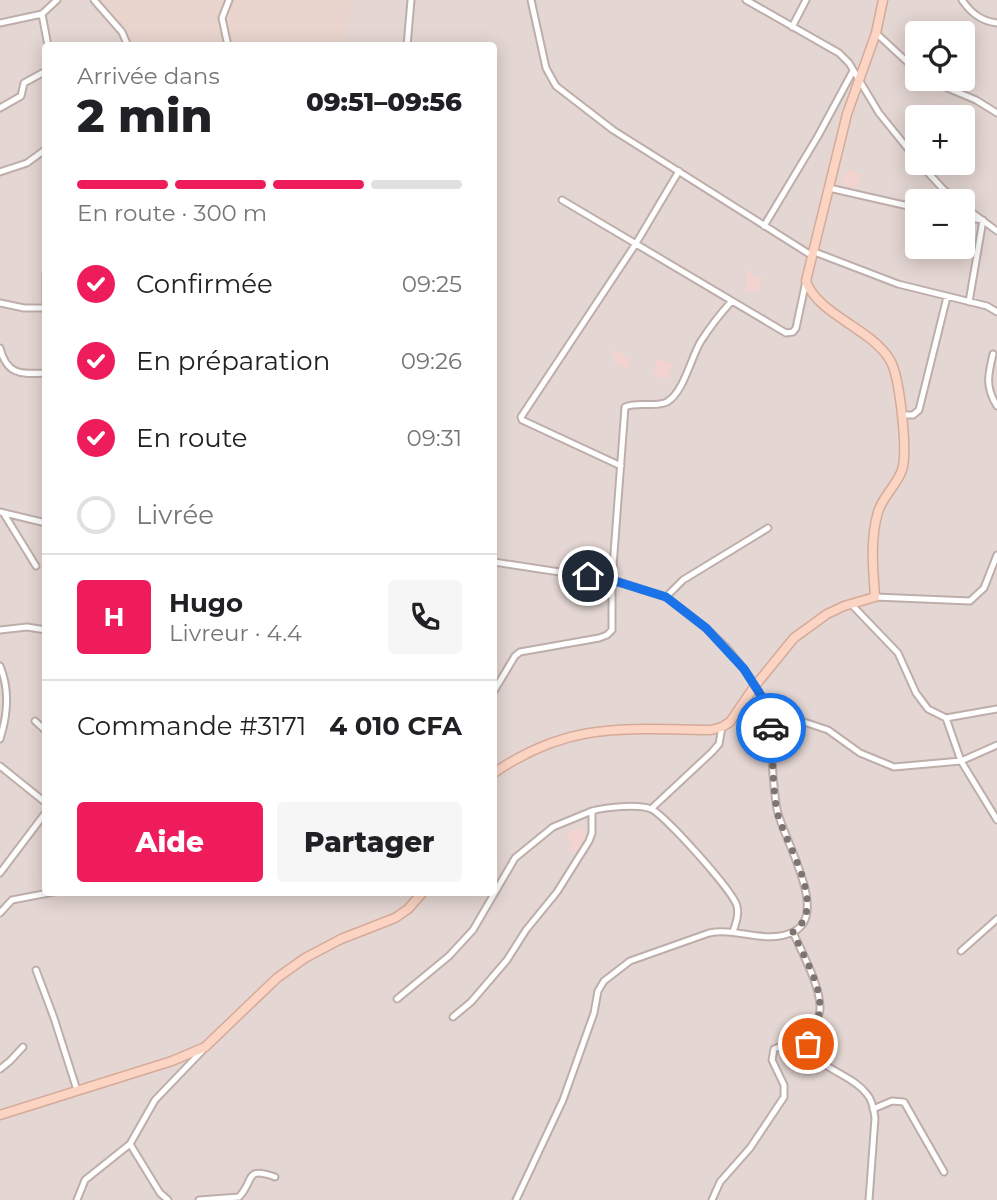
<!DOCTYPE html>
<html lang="fr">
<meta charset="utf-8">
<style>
body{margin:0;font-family:Montserrat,sans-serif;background:#f6f6f6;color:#202124;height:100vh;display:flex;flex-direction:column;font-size:26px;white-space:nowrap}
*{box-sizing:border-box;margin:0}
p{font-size:23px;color:#757577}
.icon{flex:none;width:38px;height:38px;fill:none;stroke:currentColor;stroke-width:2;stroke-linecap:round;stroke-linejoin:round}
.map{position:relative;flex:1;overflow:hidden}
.side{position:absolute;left:42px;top:42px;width:455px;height:854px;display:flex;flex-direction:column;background:#fff;border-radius:7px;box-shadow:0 4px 18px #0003}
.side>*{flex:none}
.controls{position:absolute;left:905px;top:21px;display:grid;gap:14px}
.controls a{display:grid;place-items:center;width:70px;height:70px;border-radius:7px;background:#fff;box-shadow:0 4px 18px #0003;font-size:35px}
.pin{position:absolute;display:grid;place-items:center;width:60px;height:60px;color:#fff;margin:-30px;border:4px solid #fff;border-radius:50%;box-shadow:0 2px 7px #0007}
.courier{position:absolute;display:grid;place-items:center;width:70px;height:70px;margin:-35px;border:5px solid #1a73e8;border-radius:50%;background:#fff;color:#222;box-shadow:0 2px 9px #0007}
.overview em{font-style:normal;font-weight:800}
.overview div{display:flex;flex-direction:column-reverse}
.overview{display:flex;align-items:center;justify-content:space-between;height:119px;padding:0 35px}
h1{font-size:46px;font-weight:800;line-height:52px}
.bar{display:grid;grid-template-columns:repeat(4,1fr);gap:10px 7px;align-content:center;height:84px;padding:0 35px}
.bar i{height:9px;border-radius:5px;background:#e0e0e0}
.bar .on{background:#ef1c5b}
.bar p{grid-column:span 4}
.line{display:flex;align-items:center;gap:18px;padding:0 35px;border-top:2px solid #e0e0e0}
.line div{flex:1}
.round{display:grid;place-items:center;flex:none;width:74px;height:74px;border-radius:7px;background:#f6f6f6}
ol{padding:0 35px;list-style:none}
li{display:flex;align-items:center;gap:21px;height:77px}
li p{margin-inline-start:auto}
li .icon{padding:7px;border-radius:50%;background:#ef1c5b;color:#fff;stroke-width:4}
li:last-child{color:#757577}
li i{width:38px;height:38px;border:4px solid #e0e0e0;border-radius:50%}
.button{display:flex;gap:14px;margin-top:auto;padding:14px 35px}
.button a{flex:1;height:80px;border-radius:7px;background:#ef1c5b;color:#fff;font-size:28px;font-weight:800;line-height:80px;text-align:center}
.button a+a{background:#f6f6f6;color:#202124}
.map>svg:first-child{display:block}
.residential{fill:#e4d6d2;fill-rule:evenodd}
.commercial{fill:#f2d3cf}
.education{fill:#e9d5ce}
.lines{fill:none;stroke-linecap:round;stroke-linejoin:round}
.street-casing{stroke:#beaeaa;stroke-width:9}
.secondary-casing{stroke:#d5aa99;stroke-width:11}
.street{stroke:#fff;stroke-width:5}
.secondary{stroke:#fbd4c3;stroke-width:8}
.done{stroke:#7f7471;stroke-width:7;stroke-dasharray:0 12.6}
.route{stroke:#1a73e8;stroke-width:9}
</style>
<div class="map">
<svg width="997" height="1200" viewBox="0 0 997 1200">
<rect width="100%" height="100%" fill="#f1e7e3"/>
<path class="residential" d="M 0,0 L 997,0 L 997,1200 L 0,1200 ZM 917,33 L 962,33 L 962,79 L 917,79 ZM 46,46 L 494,46 L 494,892 L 46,892 ZM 917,117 L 962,117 L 962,163 L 917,163 ZM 917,201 L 962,201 L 962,247 L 917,247 Z"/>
<path class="commercial" d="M 850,169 L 863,176 L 854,190 L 841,182 L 841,178 Z
M 747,270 L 751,271 L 751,275 L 762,277 L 759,291 L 757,290 L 755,292 L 745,291 Z
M 615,349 L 631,361 L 628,370 L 613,361 L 615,356 L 612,355 Z
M 656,359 L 672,363 L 667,379 L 654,376 Z
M 583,828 L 587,840 L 584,841 L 585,845 L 573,854 L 569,848 L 572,847 L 567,832 Z"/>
<path class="education" d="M 99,0 L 353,0 L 344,46 L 138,45 Z"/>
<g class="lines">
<g class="street-casing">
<path id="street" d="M 94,0 L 122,32 L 128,46
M 531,0 L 546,68 L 556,86 L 613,130 L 811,255
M 746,0 L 839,53 L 849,63 L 879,113 L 917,160
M 962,0 C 971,13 981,21 997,23
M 0,23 L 42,14
M 792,27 L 806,0
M 876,33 L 917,71
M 48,46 L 42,14 L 57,0
M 228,46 L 222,18 L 229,0
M 407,46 L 411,0
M 926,79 L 976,100 L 997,113
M 0,108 L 21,96 L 24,83 L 46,71
M 919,163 L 944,190 L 958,201
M 0,172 L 27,163 L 46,149
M 829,188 L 917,208
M 562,200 L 786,333 L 793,332 L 796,328 L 806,281
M 962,205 L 997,231
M 962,217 L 983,220 L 969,302
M 764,226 L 818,136 L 853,71
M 812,251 L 898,284 L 987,306 L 997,312
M 46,274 L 46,308
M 0,303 L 24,308 L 45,308
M 0,348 C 7,376 22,374 46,373
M 993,354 C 988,375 985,387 997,406
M 903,415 L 913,415 L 919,410 L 947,297
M 621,466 L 522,420 L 521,417 L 635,245 L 679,171
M 0,512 L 46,523
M 4,514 L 36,566
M 494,562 L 612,580 L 666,597 L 706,628 L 727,648 L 744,669 L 769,708 L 777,713 L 828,730 L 860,753 L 894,767 L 961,761 L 997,745
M 666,597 L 683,580 L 768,528
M 875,597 L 970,601 L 984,588 L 997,555
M 851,604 L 898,653 L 916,693 L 928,709 L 946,718 L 997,709
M 0,630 L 27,627 L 46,630
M 0,666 C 10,690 8,714 0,739
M 494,691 L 515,656 L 520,652 L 599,638 L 607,635 L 612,630 L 612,580 L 625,407 C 638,401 655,408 667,402 C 684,392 691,357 701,341 C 710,327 720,314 731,302
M 946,718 L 961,761 L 997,820
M 35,721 L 46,731
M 0,766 L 46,803
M 651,809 L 712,752 L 719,744 L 722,727
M 0,873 L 46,812
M 0,913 L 12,900 L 54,892
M 793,932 C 802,953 821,987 820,1009 C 820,1024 802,1034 810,1049 C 822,1070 852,1075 866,1093 C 872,1099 874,1110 875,1118 L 869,1200
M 961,951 L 997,919
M 36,970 L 54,1018 L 77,1090
M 397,999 L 449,956 L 473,930 L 515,858 L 553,827 L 592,811
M 453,1017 L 471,1002 L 507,960 L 526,930 L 557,892 L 589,841 L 592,833 L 592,811 C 605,807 638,804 651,809 C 664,814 733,891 737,906 C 739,915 736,923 733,932
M 0,1069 L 10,1061 L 23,1047
M 873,1109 L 892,1101 L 904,1102 L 944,1172
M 130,1144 L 160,1193 L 168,1200
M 77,1200 L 85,1180 L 130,1144 L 155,1100 L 203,1050
M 199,1200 L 239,1197 C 255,1180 244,1166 275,1177
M 516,1200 L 563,1100 L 594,1013 L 598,991 L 604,981 L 630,961 L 709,933 C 737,927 766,945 793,932 C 831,915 782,837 777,809 C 771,776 772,741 769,708
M 712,1200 L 720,1182 L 750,1148 L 784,1097 L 784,1085 L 772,1060 L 774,1049 L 808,1035"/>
</g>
<g class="secondary-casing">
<path id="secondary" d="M 494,773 C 569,721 625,729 711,730 L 722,727 L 730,722 L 754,687 L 794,638 L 827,614 L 844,606 L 875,597 C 873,569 870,539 878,512 C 883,496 897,485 902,470 C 908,452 900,377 890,360 C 871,328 818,315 806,281 L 847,114 L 876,33 L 883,0
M 0,1115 L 172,1061 L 205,1047 L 277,978 L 305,958 L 341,939 L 395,918 L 408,909 L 423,892"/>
</g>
<use href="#street" class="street"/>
<use href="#secondary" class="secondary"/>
</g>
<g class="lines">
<path class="done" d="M 771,728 C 773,755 772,784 777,811 C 784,843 830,907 793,932 C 803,955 820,982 820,1007 C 820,1022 808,1030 808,1044"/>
<path class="route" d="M 588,576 L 612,580 L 666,597 L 706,628 L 744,669 L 769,708 L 771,728"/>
</g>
</svg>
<div class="controls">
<a><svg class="icon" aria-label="locate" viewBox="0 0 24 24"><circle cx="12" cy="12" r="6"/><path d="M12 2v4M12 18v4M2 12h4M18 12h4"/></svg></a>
<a>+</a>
<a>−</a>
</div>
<div class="pin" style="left:808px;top:1044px;background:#ea580c"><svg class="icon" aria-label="bag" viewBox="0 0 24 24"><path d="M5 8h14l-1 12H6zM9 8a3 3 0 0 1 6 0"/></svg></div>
<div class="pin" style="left:588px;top:576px;background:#1f2937"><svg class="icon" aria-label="home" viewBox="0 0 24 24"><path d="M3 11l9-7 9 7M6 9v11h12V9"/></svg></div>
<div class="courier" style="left:771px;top:728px"><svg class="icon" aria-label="car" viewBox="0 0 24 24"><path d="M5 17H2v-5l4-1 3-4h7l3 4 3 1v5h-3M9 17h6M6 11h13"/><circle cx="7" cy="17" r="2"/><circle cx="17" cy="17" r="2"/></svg></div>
<section class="side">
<div class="overview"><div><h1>2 min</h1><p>Arrivée dans</p></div><em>09:51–09:56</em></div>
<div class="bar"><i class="on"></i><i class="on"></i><i class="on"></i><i></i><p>En route · 300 m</p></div>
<ol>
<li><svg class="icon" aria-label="check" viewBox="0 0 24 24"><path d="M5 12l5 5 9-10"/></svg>Confirmée<p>09:25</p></li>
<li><svg class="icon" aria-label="check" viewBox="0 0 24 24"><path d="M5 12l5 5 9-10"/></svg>En préparation<p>09:26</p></li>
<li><svg class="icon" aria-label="check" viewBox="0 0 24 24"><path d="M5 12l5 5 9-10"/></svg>En route<p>09:31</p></li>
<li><i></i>Livrée</li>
</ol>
<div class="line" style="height:126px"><b class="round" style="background:#ef1c5b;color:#fff">H</b><div><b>Hugo</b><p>Livreur · 4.4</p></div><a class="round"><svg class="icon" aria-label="phone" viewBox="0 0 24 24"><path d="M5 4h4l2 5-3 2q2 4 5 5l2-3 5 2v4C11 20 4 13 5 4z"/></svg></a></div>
<div class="line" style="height:91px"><div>Commande #3171</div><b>4 010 CFA</b></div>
<div class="button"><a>Aide</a><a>Partager</a></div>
</section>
</div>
